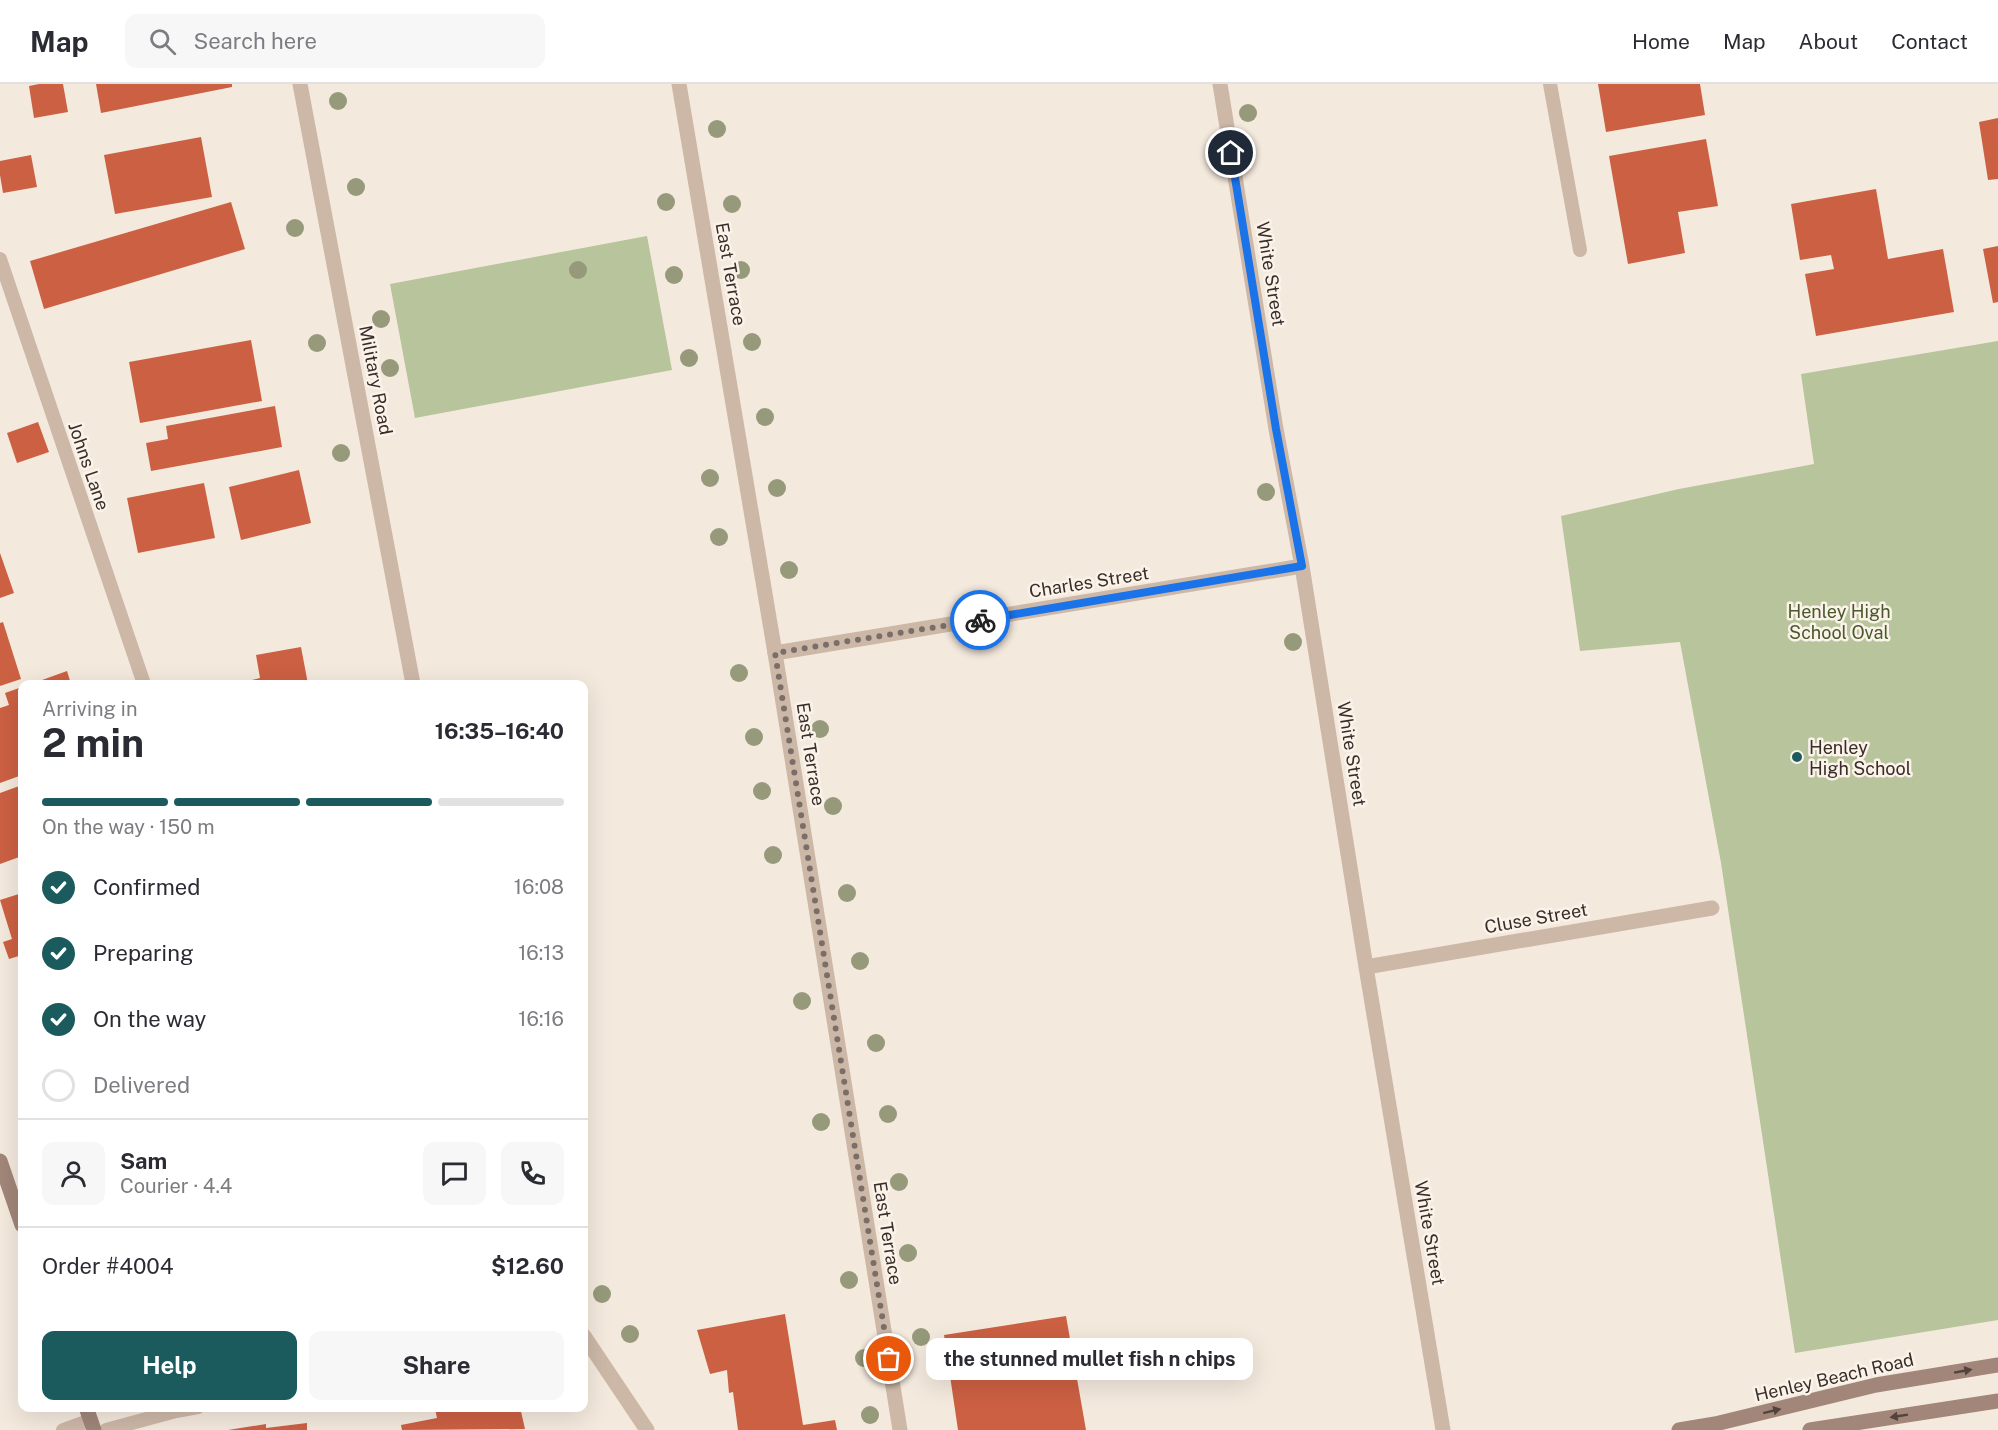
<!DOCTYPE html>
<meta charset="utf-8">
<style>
body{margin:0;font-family:"Public Sans",sans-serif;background:#f7f7f7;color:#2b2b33;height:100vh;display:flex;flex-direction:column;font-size:22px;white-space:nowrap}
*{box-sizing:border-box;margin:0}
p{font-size:20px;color:#7c7c81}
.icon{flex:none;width:33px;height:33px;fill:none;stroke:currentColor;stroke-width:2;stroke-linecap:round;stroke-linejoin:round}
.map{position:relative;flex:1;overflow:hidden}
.details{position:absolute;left:18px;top:596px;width:570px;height:732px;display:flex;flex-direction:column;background:#fff;border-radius:12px;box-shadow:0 6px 24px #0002}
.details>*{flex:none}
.pin{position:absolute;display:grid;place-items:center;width:51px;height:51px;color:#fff;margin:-26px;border:3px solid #fff;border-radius:50%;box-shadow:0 2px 6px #0007}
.courier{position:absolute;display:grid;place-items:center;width:60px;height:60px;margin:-30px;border:4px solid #1a73e8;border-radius:50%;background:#fff;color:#222;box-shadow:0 2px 8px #0007}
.bubble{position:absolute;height:42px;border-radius:12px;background:#fff;box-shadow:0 6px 24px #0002;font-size:20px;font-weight:700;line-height:42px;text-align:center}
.headline em{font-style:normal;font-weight:700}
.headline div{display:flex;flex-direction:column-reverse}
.headline{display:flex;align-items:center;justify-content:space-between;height:102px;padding:0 24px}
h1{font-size:39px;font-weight:700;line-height:45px}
.bar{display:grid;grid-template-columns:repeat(4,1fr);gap:9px 6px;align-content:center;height:72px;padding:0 24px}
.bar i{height:8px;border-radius:4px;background:#e1e1e2}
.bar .current{background:#1c5b5d}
.bar p{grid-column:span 4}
.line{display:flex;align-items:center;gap:15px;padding:0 24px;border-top:2px solid #e1e1e2}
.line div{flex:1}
.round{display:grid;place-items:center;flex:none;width:63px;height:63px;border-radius:12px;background:#f7f7f7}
ol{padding:0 24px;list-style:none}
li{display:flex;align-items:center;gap:18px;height:66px}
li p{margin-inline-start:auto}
li .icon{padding:6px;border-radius:50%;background:#1c5b5d;color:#fff;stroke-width:4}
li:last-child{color:#7c7c81}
li i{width:33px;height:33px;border:3px solid #e1e1e2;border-radius:50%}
.action{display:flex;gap:12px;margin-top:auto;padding:12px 24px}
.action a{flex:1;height:69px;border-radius:12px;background:#1c5b5d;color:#fff;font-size:24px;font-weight:700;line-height:69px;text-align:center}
.action a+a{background:#f7f7f7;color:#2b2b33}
header{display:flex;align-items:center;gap:36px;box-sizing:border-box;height:84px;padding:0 30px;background:#fff;border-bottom:2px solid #e1e1e2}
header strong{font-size:28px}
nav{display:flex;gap:33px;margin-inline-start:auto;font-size:21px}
.search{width:420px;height:54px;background:#f7f7f7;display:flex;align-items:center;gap:15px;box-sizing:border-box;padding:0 21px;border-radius:12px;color:#7c7c81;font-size:22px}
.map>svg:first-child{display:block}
.green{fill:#b8c49c}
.building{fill:#cc6043}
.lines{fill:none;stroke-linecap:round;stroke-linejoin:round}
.service{stroke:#cdb8a8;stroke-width:14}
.minor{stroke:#cdb8a8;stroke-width:15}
.tertiary{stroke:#cdb8a8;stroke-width:15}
.secondary{stroke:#a18679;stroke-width:15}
.tree{fill:#969a7b}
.oneway{fill:#53433d}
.done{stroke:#7a6f68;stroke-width:6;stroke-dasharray:0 10.8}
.route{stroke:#1a73e8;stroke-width:8}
.poi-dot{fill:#1c5b5d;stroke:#fbf3ea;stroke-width:2}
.labels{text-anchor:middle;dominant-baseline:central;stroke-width:5;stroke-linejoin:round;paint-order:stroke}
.street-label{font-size:18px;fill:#392d29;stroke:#fbf3ea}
.park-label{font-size:18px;fill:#49592b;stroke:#fbf3ea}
.poi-label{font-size:18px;fill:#392d29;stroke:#fbf3ea;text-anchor:start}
</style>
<header>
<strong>Map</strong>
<div class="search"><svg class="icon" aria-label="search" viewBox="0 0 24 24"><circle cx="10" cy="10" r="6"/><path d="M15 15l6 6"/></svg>Search here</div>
<nav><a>Home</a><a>Map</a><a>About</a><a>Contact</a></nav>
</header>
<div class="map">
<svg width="1998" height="1346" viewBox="0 0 1998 1346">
<rect width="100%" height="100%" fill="#f4e9dd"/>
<path class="green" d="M 647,152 L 672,286 L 415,334 L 390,200 Z
M 1998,257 L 1998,1236 L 1795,1269 L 1721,779 L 1680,558 L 1580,567 L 1561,432 L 1679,405 L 1814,380 L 1801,290 Z"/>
<path class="building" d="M 39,0 L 63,0 L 68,28 L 34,34 L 29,2 Z
M 96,0 L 232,0 L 232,3 L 101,29 Z
M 1598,0 L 1700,0 L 1705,31 L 1606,48 Z
M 1998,34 L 1998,95 L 1988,96 L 1979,38 Z
M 201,53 L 212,113 L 115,130 L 104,71 Z
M 1706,55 L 1718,122 L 1678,128 L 1685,169 L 1628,180 L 1609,72 Z
M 31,71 L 37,103 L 3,109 L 0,91 L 0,77 Z
M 1876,105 L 1888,175 L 1943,165 L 1954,228 L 1816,252 L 1805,190 L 1834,185 L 1831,171 L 1800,176 L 1791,120 Z
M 231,118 L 245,165 L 44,225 L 30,177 Z
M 1998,162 L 1998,218 L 1993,219 L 1983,165 Z
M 251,256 L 262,317 L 140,339 L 129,278 Z
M 275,322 L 282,363 L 151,387 L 146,359 L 168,355 L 166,342 Z
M 38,338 L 49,368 L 17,379 L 7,349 Z
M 299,386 L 311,439 L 241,456 L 229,403 Z
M 204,399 L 215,454 L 138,469 L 127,414 Z
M 0,469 L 14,509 L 0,514 Z
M 3,538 L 21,595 L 0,602 L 0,539 Z
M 301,563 L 308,600 L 236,600 L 260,594 L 256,571 Z
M 67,587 L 71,600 L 31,600 Z
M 22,603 L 22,691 L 0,699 L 0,624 L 9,621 L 5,609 Z
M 22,701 L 22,772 L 0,780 L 0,709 Z
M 22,809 L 22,871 L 9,875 L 3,858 L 12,855 L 0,816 Z
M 785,1230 L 803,1341 L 835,1336 L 837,1346 L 738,1346 L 733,1308 L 729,1309 L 727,1286 L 710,1290 L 697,1246 Z
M 1066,1232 L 1086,1346 L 958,1346 L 944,1251 Z
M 446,1323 L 520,1323 L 525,1345 L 402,1346 L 401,1341 L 437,1334 L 435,1325 Z
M 307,1339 L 307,1346 L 228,1346 L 266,1340 L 266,1344 Z"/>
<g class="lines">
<path class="service" d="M 1550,0 L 1580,166
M 0,175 L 144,600
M 63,1346 L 91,1336
M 106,1346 L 176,1327 L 198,1323"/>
<path class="minor" d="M 300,0 L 413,600
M 1220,0 L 1276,345 L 1302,482 L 1366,883 L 1443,1346
M 775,569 L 1302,482
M 1366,883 L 1712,824
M 584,1252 L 647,1346"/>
<path class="tertiary" d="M 679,0 L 775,569 L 900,1346"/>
<path class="secondary" d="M 0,1077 L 22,1141
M 86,1323 L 94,1346
M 1679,1346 L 1715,1340 L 1876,1301 L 1998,1281
M 1810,1346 L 1998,1317"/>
</g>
<g class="tree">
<circle cx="338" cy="17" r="9"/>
<circle cx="1248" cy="29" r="9"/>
<circle cx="717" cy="45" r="9"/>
<circle cx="356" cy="103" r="9"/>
<circle cx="666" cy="118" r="9"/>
<circle cx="732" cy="120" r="9"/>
<circle cx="295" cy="144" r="9"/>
<circle cx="578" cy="186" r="9"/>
<circle cx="741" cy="186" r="9"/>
<circle cx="674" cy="191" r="9"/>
<circle cx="381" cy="235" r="9"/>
<circle cx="752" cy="258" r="9"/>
<circle cx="317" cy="259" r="9"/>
<circle cx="689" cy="274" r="9"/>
<circle cx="390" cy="284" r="9"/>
<circle cx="765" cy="333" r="9"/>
<circle cx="341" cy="369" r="9"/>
<circle cx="710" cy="394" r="9"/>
<circle cx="777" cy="404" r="9"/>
<circle cx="1266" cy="408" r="9"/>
<circle cx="719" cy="453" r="9"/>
<circle cx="789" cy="486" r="9"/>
<circle cx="1293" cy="558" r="9"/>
<circle cx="739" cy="589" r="9"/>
<circle cx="820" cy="645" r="9"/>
<circle cx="754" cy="653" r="9"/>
<circle cx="762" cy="707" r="9"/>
<circle cx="833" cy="722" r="9"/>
<circle cx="773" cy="771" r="9"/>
<circle cx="847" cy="809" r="9"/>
<circle cx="860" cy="877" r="9"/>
<circle cx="802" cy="917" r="9"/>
<circle cx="876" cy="959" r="9"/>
<circle cx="888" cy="1030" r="9"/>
<circle cx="821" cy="1038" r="9"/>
<circle cx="899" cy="1098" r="9"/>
<circle cx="908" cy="1169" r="9"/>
<circle cx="849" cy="1196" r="9"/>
<circle cx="602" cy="1210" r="9"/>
<circle cx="630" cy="1250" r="9"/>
<circle cx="921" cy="1253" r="9"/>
<circle cx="864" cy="1274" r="9"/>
<circle cx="870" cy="1331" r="9"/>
</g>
<defs><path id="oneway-solid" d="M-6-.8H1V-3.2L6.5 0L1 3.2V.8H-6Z" transform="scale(1.5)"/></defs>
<g class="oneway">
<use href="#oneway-solid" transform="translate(1963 1287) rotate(-10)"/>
<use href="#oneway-solid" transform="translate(1772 1327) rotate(-14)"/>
<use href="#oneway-solid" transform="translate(1899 1332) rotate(171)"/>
</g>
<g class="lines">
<path class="done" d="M 889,1275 L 775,569 L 980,536"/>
<path class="route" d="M 980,536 L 1302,482 L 1276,345 L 1231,69"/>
</g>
<circle class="poi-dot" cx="1797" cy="673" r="6"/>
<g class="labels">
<g class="street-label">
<text transform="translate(731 190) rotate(80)">East Terrace</text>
<text transform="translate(1271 190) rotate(81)">White Street</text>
<text transform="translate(376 296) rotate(79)">Military Road</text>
<text transform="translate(89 382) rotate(71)">Johns Lane</text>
<text transform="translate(1089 498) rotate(-9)">Charles Street</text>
<text transform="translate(811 670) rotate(81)">East Terrace</text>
<text transform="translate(1352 670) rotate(81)">White Street</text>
<text transform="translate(1536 834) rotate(-10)">Cluse Street</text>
<text transform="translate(888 1149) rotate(81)">East Terrace</text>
<text transform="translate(1430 1149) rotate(80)">White Street</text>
<text transform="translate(1834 1293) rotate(-13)">Henley Beach Road</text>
</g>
<g class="park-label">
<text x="1839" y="527">Henley High<tspan x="1839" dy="21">School Oval</tspan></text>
</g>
<g class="poi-label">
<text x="1809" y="663">Henley<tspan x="1809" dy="21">High School</tspan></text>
</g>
</g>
</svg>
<div class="pin" style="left:889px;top:1275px;background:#ea580c"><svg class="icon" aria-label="bag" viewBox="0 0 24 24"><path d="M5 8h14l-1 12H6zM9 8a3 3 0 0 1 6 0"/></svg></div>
<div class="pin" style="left:1231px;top:69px;background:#1f2937"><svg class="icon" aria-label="home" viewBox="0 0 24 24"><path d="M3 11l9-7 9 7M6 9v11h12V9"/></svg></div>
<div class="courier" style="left:980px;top:536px"><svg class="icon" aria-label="bike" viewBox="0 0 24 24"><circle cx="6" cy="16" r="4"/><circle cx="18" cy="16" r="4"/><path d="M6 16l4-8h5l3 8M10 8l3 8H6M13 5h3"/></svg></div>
<div class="bubble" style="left:926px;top:1254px;width:327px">the stunned mullet fish n chips</div>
<section class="details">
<div class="headline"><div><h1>2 min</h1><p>Arriving in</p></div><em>16:35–16:40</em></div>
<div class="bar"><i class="current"></i><i class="current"></i><i class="current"></i><i></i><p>On the way · 150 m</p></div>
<ol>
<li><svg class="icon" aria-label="check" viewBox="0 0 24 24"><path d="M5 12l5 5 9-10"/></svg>Confirmed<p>16:08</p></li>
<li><svg class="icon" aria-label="check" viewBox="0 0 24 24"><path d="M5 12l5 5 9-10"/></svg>Preparing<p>16:13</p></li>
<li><svg class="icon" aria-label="check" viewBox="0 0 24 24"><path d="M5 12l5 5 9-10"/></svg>On the way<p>16:16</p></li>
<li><i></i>Delivered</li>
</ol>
<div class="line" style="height:108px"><a class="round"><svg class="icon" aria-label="person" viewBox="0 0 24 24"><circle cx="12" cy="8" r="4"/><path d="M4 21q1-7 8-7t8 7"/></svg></a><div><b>Sam</b><p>Courier · 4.4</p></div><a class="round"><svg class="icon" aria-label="chat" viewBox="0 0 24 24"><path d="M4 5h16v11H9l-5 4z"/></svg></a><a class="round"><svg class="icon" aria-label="phone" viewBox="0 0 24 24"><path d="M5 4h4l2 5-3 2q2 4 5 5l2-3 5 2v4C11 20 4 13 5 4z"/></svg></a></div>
<div class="line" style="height:78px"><div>Order #4004</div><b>$12.60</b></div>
<div class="action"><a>Help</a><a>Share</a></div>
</section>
</div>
